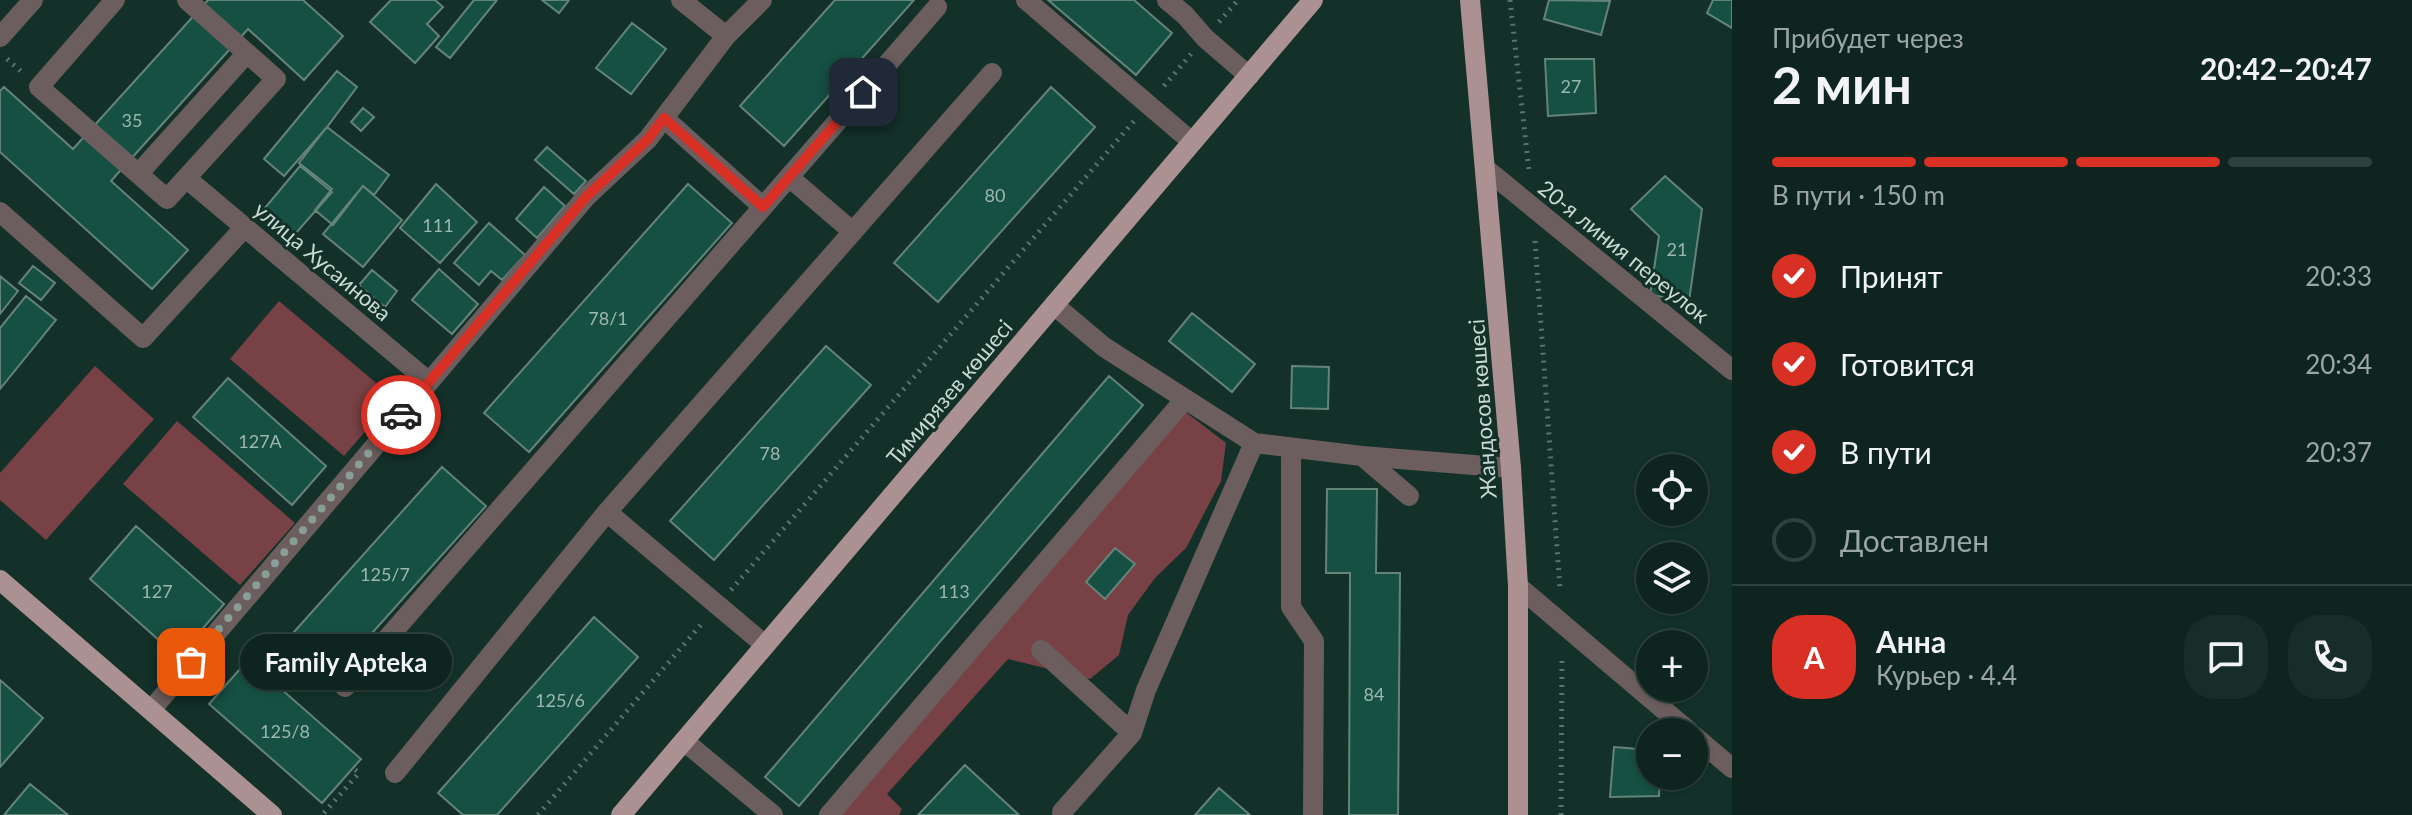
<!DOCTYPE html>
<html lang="ru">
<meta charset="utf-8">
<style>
body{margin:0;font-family:Lato,sans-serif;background:#172d28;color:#f1f3f6;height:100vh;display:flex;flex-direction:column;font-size:30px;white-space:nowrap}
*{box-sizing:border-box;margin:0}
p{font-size:26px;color:#9ba5a4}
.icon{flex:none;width:44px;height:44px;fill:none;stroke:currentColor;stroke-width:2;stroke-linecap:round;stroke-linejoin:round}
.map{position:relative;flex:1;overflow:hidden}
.details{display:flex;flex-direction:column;background:#0e251f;width:680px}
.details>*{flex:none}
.tools{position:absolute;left:1636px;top:454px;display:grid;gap:16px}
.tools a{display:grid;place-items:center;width:72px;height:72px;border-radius:50%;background:#0e251f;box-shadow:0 2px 6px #0004,0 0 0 2px #2e423d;font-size:40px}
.pin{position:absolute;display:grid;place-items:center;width:68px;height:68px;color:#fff;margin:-34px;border-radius:16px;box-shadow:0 4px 12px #0006}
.courier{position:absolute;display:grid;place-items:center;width:80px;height:80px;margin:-40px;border:6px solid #d93025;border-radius:50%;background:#fff;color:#222;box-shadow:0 2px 10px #0007}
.bubble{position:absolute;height:56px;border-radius:28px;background:#0e251f;box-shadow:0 2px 6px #0004,0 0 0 2px #2e423d;font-size:26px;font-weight:700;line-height:56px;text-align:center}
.headline em{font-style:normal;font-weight:700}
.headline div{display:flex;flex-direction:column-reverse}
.headline{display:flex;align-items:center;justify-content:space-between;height:136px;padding:0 40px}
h1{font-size:52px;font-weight:700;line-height:60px}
.bar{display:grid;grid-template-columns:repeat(4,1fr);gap:12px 8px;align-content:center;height:96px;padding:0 40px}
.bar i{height:10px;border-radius:6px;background:#2e423d}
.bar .current{background:#d93025}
.bar p{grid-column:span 4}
.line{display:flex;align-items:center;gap:20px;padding:0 40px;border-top:2px solid #2e423d}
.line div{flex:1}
.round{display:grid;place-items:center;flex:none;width:84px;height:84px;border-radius:32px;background:#172d28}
ol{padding:0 40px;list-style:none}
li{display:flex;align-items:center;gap:24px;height:88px}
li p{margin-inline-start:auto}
li .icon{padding:8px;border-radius:50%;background:#d93025;color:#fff;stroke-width:4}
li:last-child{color:#9ba5a4}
li i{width:44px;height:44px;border:4px solid #2e423d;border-radius:50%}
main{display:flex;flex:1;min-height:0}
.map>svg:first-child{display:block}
.green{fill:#774145}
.building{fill:#165042;stroke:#648379;stroke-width:2}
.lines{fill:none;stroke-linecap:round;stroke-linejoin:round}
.path{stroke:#5a736c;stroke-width:5;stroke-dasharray:2 6;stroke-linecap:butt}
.minor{stroke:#6c5e5f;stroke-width:20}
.major{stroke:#ac9192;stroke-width:20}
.done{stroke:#899e98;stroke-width:8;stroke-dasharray:0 14.4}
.route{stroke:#d93025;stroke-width:10}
.labels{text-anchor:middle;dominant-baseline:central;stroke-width:6;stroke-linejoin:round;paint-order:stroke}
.number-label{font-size:18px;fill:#9cb7af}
.street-label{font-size:22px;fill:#c8d9d3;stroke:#133129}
</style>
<main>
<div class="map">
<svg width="1732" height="815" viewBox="0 0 1732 815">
<rect width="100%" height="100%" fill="#133129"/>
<path class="green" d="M 279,301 L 394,398 L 344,456 L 230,359 Z
M 95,366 L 154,419 L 46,540 L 0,500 L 0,473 Z
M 1179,407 L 1226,443 L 1221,481 L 1186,548 L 1155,578 L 1128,615 L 1119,655 L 1090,679 L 1008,659 L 887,794 L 902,809 L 899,815 L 829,815 Z
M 177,421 L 295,523 L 240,585 L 123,484 Z"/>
<path class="building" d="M 208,0 L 303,0 L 343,36 L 304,80 L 248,29 L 111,181 L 188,250 L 152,289 L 0,152 L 0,91 L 4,87 L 73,149 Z
M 391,0 L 435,0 L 443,7 L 427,24 L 439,36 L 415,63 L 370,22 Z
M 474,0 L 497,0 L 450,58 L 436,47 Z
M 542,0 L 569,0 L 559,13 Z
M 835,0 L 914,0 L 784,146 L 740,106 Z
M 1048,0 L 1134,0 L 1172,33 L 1136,75 Z
M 1549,0 L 1610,1 L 1601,35 L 1544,19 Z
M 1713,0 L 1732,0 L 1732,28 L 1707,13 Z
M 632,23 L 666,49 L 631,94 L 596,68 Z
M 1545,59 L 1594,59 L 1596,113 L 1548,116 Z
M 337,71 L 357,87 L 327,127 L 284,176 L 264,159 Z
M 1051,87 L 1095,127 L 938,302 L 894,263 Z
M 363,108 L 374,117 L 361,131 L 351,122 Z
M 327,127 L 389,175 L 374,195 L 363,186 L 333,225 L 315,210 L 332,189 L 299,163 Z
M 547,147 L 586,181 L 574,194 L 535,160 Z
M 300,166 L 332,192 L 296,233 L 264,209 Z
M 1665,176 L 1702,209 L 1689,301 L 1650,295 L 1659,236 L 1631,209 Z
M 436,184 L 477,222 L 440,263 L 400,228 Z
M 688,184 L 732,223 L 529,452 L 484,413 Z
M 363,186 L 402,220 L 363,267 L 323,234 Z
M 544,187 L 565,206 L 537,238 L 516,219 Z
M 489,223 L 525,255 L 502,280 L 491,271 L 479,285 L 454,263 Z
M 33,266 L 55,283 L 41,300 L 19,283 Z
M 439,269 L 478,304 L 452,334 L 412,300 Z
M 372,270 L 397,291 L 385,307 L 359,285 Z
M 0,276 L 18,291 L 0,314 Z
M 26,296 L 56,320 L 0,389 L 0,328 Z
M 1192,313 L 1255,364 L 1232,392 L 1169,341 Z
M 826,346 L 871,385 L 714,560 L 670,521 Z
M 1292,366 L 1329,367 L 1328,409 L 1291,408 Z
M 1109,376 L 1143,405 L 799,806 L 765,777 Z
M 228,378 L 326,466 L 292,505 L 193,417 Z
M 442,467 L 486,506 L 329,681 L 285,642 Z
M 1327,489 L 1377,489 L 1376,573 L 1400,573 L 1398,815 L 1349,815 L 1350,573 L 1326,573 Z
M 136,526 L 224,604 L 178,657 L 90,579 Z
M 1115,548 L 1135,564 L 1105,599 L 1086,582 Z
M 594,617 L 638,657 L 497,815 L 463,815 L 438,793 Z
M 248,660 L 361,759 L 322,803 L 209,704 Z
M 0,680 L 43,718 L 0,767 Z
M 1614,747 L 1650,750 L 1650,776 L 1660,776 L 1659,796 L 1610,797 Z
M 965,765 L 1019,815 L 918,815 Z
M 30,784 L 68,815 L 4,815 Z
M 1219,788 L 1250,815 L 1195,815 Z"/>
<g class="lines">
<path class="path" d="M 1510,0 L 1529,171
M 1219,22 L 1238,0
M 7,59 L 23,73
M 1164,86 L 1191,54
M 1535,241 L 1560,590
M 731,590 L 1134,121
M 324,813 L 359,773 L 353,768
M 538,815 L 704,621
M 1561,815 L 1562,656"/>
<path class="minor" d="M 115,0 L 39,87 L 167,199 L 276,79 L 187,0
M 681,0 L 726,36
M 1026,0 L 1192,142
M 1167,0 L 1185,15 L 1205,38 L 1249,76
M 0,37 L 33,0
M 664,118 L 763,207
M 1486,169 L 1732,370
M 139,173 L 247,53
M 789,177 L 853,232
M 186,178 L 429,382
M 0,212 L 143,338 L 245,227
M 1054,305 L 1104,347 L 1254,443 L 1362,456 L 1409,496
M 1291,448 L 1291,607 L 1314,641 L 1313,815
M 1362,456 L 1511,468
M 607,512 L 765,645
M 1518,586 L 1690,732
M 1041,650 L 1132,733
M 345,687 L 937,7
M 152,709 L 586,197 L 648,139 L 726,36 L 762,0
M 1694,736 L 1732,768
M 684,741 L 773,815
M 395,773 L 607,512 L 992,73
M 1062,812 L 1132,733 L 1146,690 L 1254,443
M 829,815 L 1185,399"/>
<path class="major" d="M 1470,0 L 1511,468 L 1518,586 L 1518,815
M 0,580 L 272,815
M 621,815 L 1313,0"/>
</g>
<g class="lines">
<path class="done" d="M 191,662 L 401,415"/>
<path class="route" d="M 401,415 L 586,197 L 648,139 L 664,118 L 763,207 L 863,92"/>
</g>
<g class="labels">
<g class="number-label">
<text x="1571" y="86">27</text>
<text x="132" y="120">35</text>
<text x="995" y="195">80</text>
<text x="438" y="225">111</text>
<text x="1677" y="249">21</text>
<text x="608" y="318">78/1</text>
<text x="260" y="441">127А</text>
<text x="770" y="453">78</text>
<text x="385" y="574">125/7</text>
<text x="157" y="591">127</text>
<text x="954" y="591">113</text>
<text x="1374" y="694">84</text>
<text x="560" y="700">125/6</text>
<text x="285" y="731">125/8</text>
</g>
<g class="street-label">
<text transform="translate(1624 251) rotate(39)">20-я линия переулок</text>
<text transform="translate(323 261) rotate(40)">улица Хусаинова</text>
<text transform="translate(949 392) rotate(-50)">Тимирязев көшесі</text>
<text transform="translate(1482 409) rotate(-94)">Жандосов көшесі</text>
</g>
</g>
</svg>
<div class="tools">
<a><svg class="icon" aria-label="locate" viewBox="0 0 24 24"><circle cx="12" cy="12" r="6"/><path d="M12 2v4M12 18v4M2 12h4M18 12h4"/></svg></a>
<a><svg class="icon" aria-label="layers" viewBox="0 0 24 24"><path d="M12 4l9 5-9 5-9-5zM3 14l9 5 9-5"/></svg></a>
<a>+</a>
<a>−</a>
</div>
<div class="pin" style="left:191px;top:662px;background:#ea580c"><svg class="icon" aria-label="bag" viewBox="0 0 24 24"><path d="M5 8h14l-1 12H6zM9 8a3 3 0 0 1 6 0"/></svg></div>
<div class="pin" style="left:863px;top:92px;background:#1f2937"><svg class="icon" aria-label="home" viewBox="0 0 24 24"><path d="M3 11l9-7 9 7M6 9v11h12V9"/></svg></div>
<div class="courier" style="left:401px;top:415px"><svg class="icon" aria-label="car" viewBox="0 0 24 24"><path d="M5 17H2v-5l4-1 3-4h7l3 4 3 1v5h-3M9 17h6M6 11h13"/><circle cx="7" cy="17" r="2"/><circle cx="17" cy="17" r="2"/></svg></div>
<div class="bubble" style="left:240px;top:634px;width:212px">Family Apteka</div>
</div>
<section class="details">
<div class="headline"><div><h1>2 мин</h1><p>Прибудет через</p></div><em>20:42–20:47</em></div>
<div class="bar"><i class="current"></i><i class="current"></i><i class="current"></i><i></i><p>В пути · 150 m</p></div>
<ol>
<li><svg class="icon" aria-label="check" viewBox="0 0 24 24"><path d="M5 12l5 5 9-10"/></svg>Принят<p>20:33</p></li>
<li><svg class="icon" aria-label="check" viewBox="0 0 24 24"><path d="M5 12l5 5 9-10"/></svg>Готовится<p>20:34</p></li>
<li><svg class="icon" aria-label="check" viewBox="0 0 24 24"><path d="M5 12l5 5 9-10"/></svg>В пути<p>20:37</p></li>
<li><i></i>Доставлен</li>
</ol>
<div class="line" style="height:144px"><b class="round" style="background:#d93025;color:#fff">А</b><div><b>Анна</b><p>Курьер · 4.4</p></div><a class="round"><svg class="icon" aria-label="chat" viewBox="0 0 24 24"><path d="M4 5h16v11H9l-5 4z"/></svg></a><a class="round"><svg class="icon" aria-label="phone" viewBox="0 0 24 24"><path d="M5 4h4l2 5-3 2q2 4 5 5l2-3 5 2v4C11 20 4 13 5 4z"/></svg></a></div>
</section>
</main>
